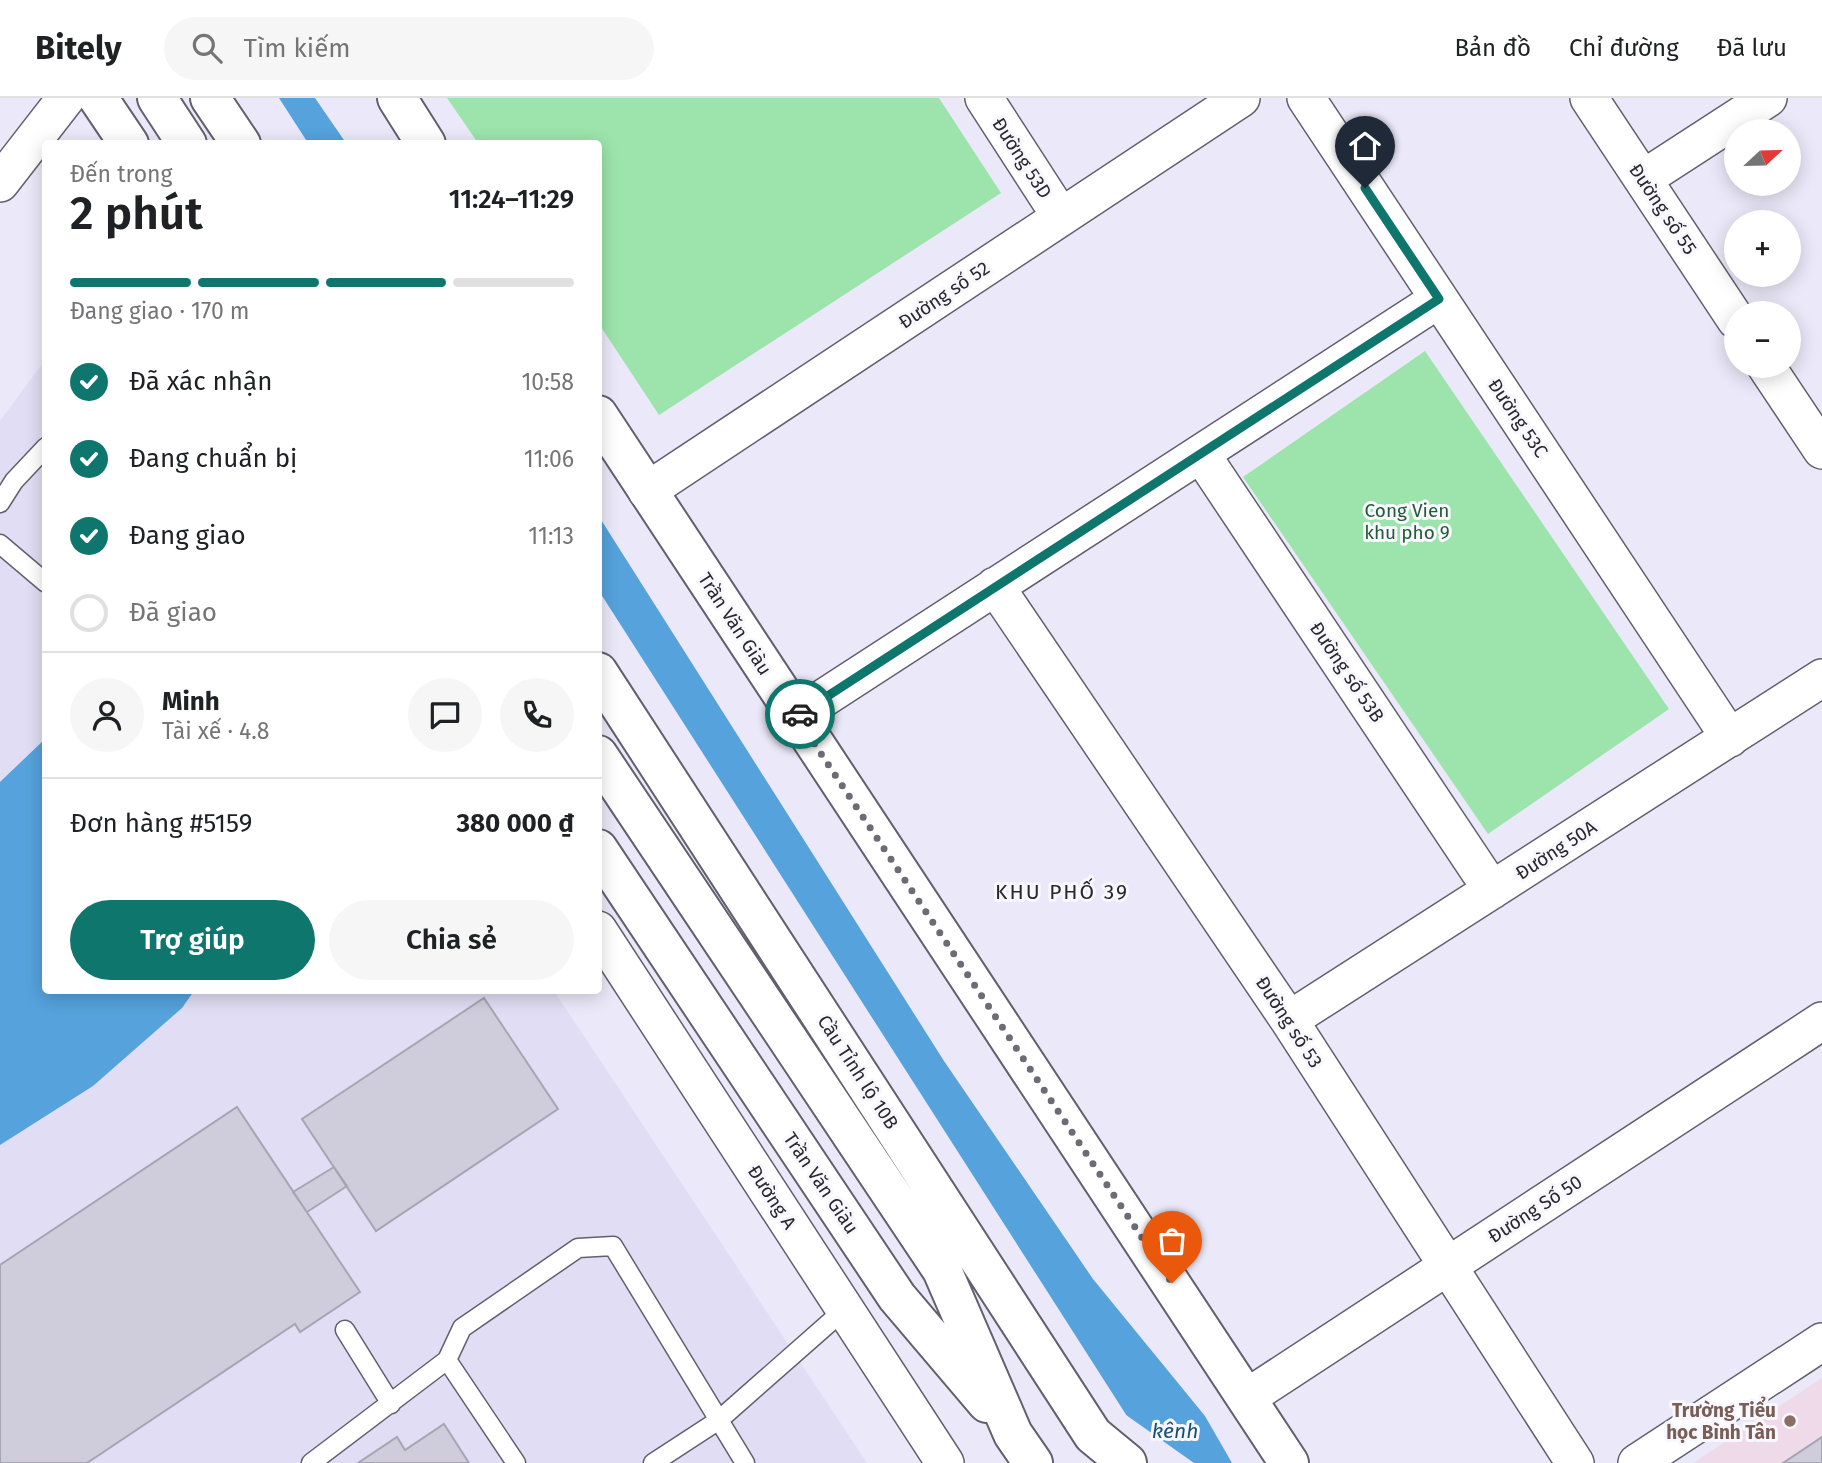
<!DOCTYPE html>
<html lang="vi">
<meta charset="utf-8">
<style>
body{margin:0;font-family:"Fira Sans",sans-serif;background:#f6f6f6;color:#202124;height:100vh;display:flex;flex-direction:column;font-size:26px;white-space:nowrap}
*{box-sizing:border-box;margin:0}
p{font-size:23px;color:#757577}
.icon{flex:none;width:38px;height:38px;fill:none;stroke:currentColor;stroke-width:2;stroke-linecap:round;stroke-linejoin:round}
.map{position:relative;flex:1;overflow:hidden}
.drawer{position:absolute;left:42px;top:42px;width:560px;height:854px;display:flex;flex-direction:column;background:#fff;border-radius:7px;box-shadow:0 4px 18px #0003}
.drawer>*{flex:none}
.needle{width:46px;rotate:68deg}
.buttons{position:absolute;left:1724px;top:21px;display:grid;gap:14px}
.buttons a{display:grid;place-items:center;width:77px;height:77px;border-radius:50%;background:#fff;box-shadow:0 4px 18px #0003;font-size:35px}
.pin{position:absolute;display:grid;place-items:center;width:60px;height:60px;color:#fff;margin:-72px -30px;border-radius:50% 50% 50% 0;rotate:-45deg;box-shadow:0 0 7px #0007}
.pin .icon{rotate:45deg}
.courier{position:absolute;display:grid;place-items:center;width:70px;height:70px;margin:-35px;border:5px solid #0f766e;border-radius:50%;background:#fff;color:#222;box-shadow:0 2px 9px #0007}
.headline em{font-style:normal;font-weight:600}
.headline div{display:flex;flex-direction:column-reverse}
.headline{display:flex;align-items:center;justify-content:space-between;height:119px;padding:0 28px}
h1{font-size:46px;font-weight:600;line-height:52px}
.bar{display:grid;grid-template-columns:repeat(4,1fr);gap:10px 7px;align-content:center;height:84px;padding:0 28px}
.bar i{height:9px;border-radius:5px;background:#e0e0e0}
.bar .current{background:#0f766e}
.bar p{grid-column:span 4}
.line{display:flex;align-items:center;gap:18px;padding:0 28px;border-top:2px solid #e0e0e0}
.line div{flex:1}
.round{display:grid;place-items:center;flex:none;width:74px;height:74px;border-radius:37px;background:#f6f6f6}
ol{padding:0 28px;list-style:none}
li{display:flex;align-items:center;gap:21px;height:77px}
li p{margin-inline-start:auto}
li .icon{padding:7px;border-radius:50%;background:#0f766e;color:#fff;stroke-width:4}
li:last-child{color:#757577}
li i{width:38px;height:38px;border:4px solid #e0e0e0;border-radius:50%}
.cta{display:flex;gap:14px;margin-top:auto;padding:14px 28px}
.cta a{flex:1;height:80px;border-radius:42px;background:#0f766e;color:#fff;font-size:28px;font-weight:600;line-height:80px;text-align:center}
.cta a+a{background:#f6f6f6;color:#202124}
header{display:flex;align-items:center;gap:42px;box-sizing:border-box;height:98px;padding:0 35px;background:#fff;border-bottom:2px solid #e0e0e0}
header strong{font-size:33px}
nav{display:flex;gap:38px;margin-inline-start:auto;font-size:24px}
.search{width:490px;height:63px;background:#f6f6f6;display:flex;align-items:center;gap:18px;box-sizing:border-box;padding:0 24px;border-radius:38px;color:#757577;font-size:26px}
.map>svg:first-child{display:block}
.built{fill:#e0ddf4}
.education{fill:#eedae9}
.green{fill:#9ce4ac}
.water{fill:#55a2dc}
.pier{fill:#ebe9f9}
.building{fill:#cfcddc;stroke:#a6a5b4;stroke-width:2}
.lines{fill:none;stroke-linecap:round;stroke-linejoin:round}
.service-casing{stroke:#61606d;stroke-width:21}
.minor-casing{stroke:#61606d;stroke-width:40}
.secondary-casing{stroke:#61606d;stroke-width:42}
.service{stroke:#fff;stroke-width:18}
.minor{stroke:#fff;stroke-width:37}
.secondary{stroke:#fff;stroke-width:38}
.done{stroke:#6c6c74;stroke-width:7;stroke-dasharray:0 12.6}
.route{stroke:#0f766e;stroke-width:9}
.education-dot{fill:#8d6e63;stroke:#f8f7fe;stroke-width:2.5}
.labels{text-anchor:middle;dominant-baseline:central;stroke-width:6;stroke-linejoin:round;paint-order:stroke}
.street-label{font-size:19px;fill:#28282d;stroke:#f8f7fe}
.park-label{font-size:19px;fill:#235b34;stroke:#f8f7fe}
.education-label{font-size:19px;font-weight:bold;fill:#785e54;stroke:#f8f7fe;text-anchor:end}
.neighbourhood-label{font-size:21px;letter-spacing:2px;fill:#28282d;stroke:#f8f7fe}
.water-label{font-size:21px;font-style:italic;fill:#164f76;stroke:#f8f7fe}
</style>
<header>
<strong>Bitely</strong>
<div class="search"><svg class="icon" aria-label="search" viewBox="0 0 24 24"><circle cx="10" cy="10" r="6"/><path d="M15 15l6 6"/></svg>Tìm kiếm</div>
<nav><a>Bản đồ</a><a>Chỉ đường</a><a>Đã lưu</a></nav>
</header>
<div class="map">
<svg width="1822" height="1365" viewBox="0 0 1822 1365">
<rect width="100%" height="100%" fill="#ebe9f9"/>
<path class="built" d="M 45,262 L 46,892 L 554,893 L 867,1365 L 0,1365 L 0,323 Z"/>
<path class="education" d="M 1822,1280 L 1822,1365 L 1693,1365 Z"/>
<path class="green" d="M 447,0 L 939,0 L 1001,95 L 659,317 L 599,226 L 598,46 L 478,45 Z
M 1425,253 L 1669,611 L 1488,736 L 1243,379 Z"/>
<path class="water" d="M 279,0 L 315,0 L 346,45 L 308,45 Z
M 598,417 L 944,963 L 1093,1181 L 1205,1318 L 1232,1365 L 1157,1365 L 599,493 Z
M 45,641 L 46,892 L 194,893 L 182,910 L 93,988 L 0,1047 L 0,684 Z"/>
<path class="pier" d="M 1119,1312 L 1194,1365 L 1153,1365 Z"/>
<path class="building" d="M 484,900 L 558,1011 L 376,1133 L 302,1021 Z
M 237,1009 L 360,1194 L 300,1234 L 295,1226 L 87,1365 L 0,1365 L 0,1167 Z
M 334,1069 L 347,1088 L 307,1114 L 293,1094 Z
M 444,1326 L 469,1365 L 358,1365 L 397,1339 L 405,1352 Z
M 1822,1339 L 1822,1365 L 1783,1365 Z"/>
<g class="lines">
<g class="service-casing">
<path id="service" d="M 0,405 L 14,383 L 46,349
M 0,446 L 46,485
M 345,1232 L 391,1306
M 447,1262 L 516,1365
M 311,1365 L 447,1262 L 462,1230 L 578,1150 L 613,1148 L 745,1365
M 653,1365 L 719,1322 L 845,1211"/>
</g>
<g class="minor-casing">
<path id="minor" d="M 984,0 L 1061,119
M 1306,0 L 1730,640
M 1589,0 L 1736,222
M 1643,81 L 1768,0
M 0,85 L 66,0
M 1766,268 L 1822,352
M 1201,356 L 1492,792
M 647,393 L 1241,0
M 995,488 L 1289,922 L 1575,1365
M 796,618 L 1439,201
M 598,832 L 945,1365
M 1289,922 L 1822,580
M 1248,1299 L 1822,923
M 1637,1365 L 1822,1244"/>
</g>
<g class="secondary-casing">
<path id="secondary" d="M 98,0 L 129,46
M 157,0 L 187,46
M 210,0 L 241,46
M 397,0 L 426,46
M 598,317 L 1289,1365
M 598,574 L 1093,1337 L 1127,1365
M 598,657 L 942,1172 L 1013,1336 L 1033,1365
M 598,751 L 897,1199 L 987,1305"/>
</g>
<use href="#service" class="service"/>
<use href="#minor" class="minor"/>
<use href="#secondary" class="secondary"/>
</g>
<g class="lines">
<path class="done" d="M 800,616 L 796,618 L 1172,1185"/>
<path class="route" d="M 800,616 L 1439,201 L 1365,90"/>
</g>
<circle class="education-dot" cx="1790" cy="1323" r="7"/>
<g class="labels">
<g class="street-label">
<text transform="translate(1022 60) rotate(57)">Đường 53D</text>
<text transform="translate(1663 111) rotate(56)">Đường số 55</text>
<text transform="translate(944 197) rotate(-34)">Đường số 52</text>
<text transform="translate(1518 320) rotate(56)">Đường 53C</text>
<text transform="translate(735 526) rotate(57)">Trần Văn Giàu</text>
<text transform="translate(1347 574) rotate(56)">Đường số 53B</text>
<text transform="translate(1556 752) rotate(-33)">Đường 50A</text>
<text transform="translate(1289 924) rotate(57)">Đường số 53</text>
<text transform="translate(858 974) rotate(57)">Cầu Tỉnh lộ 10B</text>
<text transform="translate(821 1085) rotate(56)">Trần Văn Giàu</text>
<text transform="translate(772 1099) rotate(57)">Đường A</text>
<text transform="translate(1535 1111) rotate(-33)">Đường Số 50</text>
</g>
<g class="park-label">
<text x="1407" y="412">Cong Vien<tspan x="1407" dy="22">khu pho 9</tspan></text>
</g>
<g class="education-label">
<text x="1776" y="1312">Trường Tiểu<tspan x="1776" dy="22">học Bình Tân</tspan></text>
</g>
<g class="neighbourhood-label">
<text x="1062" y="794">KHU PHỐ 39</text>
</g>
<g class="water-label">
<text x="1175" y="1333">kênh</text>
</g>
</g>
</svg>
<div class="buttons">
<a><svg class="needle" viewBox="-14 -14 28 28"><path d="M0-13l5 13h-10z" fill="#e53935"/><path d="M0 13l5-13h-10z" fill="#757577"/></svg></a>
<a>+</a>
<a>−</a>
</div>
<div class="pin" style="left:1172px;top:1185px;background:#ea580c"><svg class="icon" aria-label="bag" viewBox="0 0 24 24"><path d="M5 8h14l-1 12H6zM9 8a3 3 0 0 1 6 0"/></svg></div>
<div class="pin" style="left:1365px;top:90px;background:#1f2937"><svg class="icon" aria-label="home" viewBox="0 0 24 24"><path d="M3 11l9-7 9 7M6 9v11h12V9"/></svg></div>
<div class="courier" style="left:800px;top:616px"><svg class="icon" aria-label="car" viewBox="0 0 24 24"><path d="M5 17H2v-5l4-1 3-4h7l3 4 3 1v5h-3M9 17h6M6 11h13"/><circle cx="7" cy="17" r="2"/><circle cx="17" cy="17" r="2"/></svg></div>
<section class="drawer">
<div class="headline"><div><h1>2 phút</h1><p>Đến trong</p></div><em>11:24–11:29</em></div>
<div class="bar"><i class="current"></i><i class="current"></i><i class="current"></i><i></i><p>Đang giao · 170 m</p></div>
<ol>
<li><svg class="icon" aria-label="check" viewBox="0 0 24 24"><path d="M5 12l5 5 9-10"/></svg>Đã xác nhận<p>10:58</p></li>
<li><svg class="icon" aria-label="check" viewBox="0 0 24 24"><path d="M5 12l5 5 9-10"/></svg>Đang chuẩn bị<p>11:06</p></li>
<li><svg class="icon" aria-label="check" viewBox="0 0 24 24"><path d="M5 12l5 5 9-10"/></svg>Đang giao<p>11:13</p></li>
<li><i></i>Đã giao</li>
</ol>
<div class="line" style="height:126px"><a class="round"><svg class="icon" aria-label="person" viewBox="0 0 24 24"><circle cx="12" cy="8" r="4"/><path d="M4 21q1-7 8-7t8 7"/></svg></a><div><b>Minh</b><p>Tài xế · 4.8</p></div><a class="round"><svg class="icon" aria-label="chat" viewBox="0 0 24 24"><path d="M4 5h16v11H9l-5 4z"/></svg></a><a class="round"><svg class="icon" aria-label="phone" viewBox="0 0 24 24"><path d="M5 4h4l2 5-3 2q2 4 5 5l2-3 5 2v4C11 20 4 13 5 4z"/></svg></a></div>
<div class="line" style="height:91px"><div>Đơn hàng #5159</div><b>380 000 ₫</b></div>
<div class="cta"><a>Trợ giúp</a><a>Chia sẻ</a></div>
</section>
</div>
